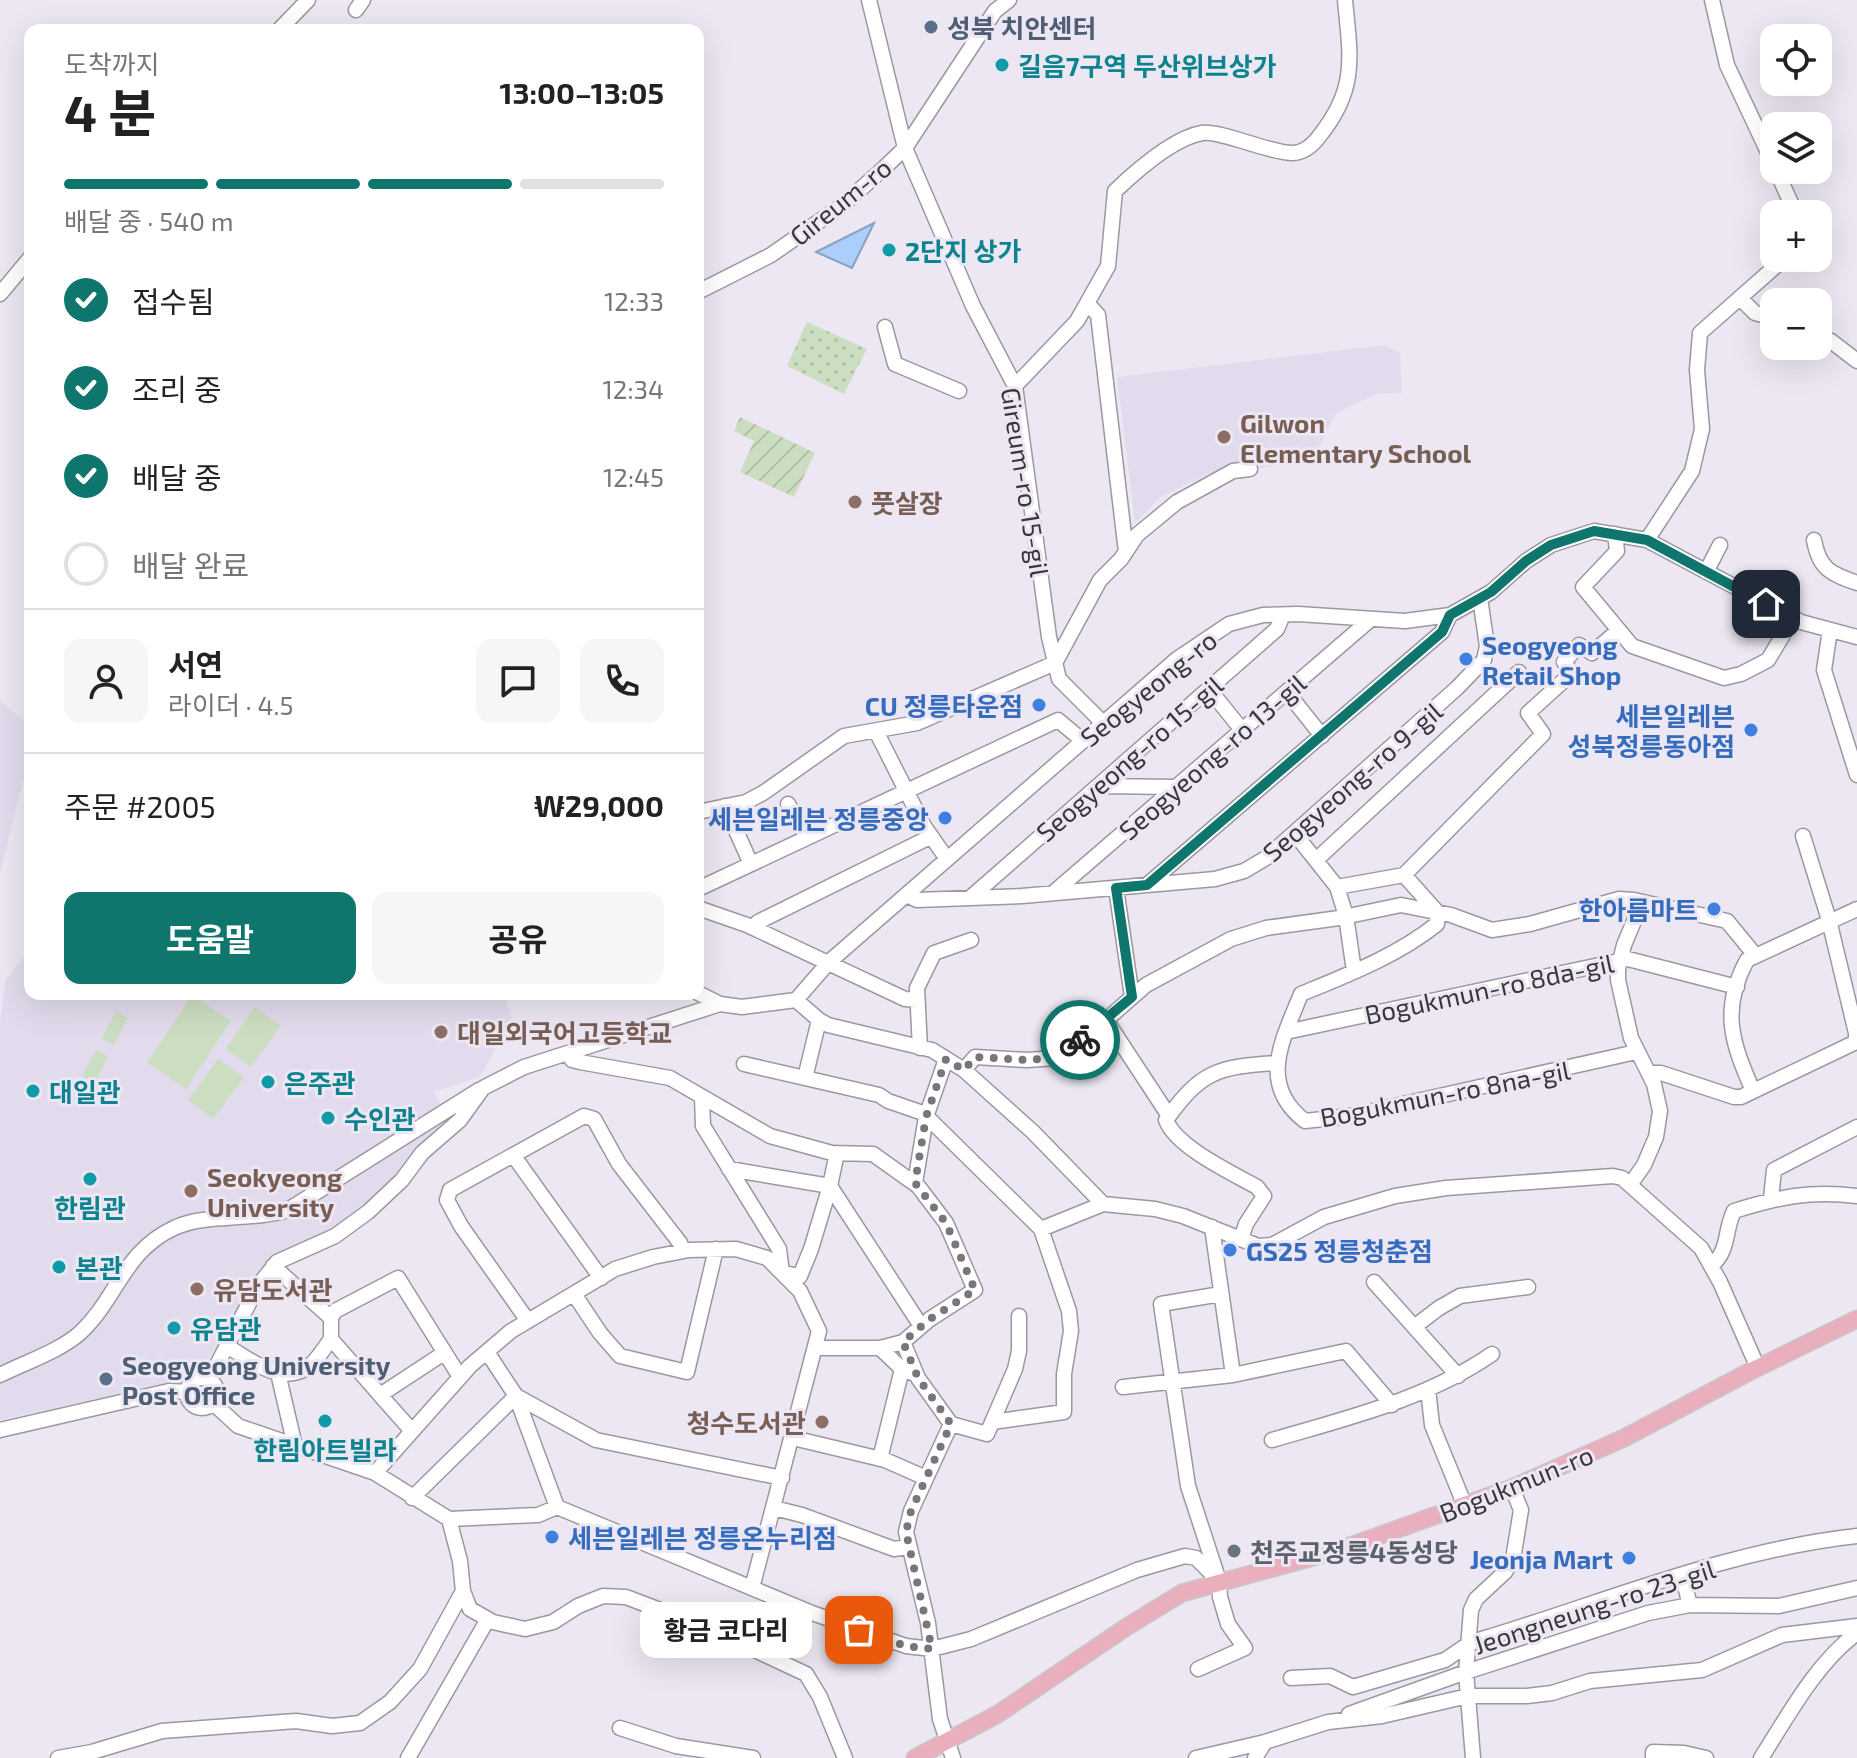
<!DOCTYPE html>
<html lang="ko">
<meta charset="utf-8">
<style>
body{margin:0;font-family:"Exo 2","Noto Sans KR",sans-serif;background:#f6f6f6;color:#222;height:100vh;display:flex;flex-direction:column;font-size:30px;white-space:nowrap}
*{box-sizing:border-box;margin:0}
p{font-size:26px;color:#767676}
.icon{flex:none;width:44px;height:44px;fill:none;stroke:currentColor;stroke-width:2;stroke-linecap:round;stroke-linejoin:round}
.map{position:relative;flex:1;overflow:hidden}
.details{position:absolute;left:24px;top:24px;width:680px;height:976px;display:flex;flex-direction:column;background:#fff;border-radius:16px;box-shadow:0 8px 32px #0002}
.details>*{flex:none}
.tools{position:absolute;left:1760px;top:24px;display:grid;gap:16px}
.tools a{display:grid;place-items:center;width:72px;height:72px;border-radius:16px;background:#fff;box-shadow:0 8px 32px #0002;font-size:40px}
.pin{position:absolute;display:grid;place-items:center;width:68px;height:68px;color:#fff;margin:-34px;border-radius:16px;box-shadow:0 4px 12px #0006}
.courier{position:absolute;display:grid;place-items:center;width:80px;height:80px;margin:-40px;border:6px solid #0f766e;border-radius:50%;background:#fff;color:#222;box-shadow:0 2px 10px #0007}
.bubble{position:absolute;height:56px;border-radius:16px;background:#fff;box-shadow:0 8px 32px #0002;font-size:26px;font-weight:700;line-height:56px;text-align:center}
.headline em{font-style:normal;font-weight:700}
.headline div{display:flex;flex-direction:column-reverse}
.headline{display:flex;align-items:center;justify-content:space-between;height:136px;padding:0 40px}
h1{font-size:52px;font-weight:700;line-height:60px}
.bar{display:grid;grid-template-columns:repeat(4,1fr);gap:12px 8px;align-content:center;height:96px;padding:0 40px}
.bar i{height:10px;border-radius:6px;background:#e0e0e0}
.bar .selected{background:#0f766e}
.bar p{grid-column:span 4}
.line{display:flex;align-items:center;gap:20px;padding:0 40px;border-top:2px solid #e0e0e0}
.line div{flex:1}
.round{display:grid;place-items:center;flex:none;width:84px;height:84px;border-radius:16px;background:#f6f6f6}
ol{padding:0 40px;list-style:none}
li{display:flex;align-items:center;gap:24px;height:88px}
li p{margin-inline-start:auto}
li .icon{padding:8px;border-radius:50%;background:#0f766e;color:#fff;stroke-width:4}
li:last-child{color:#767676}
li i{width:44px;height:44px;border:4px solid #e0e0e0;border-radius:50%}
.action{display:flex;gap:16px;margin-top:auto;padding:16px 40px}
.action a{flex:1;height:92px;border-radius:16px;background:#0f766e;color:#fff;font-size:32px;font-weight:700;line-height:92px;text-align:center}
.action a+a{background:#f6f6f6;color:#222}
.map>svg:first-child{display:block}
.built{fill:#e2dbed}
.grass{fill:#ccdec1}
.park{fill:url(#park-dots)}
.garden{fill:url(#garden-furrows)}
.water{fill:#abcffa;stroke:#89a1c1;stroke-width:2}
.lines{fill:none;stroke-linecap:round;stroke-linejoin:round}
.minor-casing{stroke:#9c97a1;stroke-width:17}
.major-casing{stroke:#c8c7c8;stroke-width:19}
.minor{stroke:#fff;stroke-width:14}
.major{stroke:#eaafbd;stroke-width:16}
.done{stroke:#78757c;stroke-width:8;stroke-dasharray:0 14.4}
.route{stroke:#0f766e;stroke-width:10}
.service-dot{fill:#5c6f8a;stroke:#ece7f2;stroke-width:3}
.culture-dot{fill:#0f9aa8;stroke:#ece7f2;stroke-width:3}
.education-dot{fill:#8d6e63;stroke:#ece7f2;stroke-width:3}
.shop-dot{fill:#3f7fe0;stroke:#ece7f2;stroke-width:3}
.worship-dot{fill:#6b7280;stroke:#ece7f2;stroke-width:3}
.labels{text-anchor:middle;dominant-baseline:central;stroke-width:6;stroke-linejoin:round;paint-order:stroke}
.service-label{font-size:26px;font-weight:bold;fill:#4e5e75;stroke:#ece7f2;text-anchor:start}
.culture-label{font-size:26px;font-weight:bold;fill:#0d838f;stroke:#ece7f2;text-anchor:start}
.street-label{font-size:26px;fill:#39373c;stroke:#ece7f2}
.education-label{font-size:26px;font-weight:bold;fill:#785e54;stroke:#ece7f2;text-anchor:start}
.shop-label{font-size:26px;font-weight:bold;fill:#366cbe;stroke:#ece7f2;text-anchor:end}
.worship-label{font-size:26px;font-weight:bold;fill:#5b616d;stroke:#ece7f2;text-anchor:start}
</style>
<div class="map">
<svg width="1857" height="1758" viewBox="0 0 1857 1758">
<defs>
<pattern id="park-dots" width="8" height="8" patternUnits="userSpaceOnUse" patternTransform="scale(2)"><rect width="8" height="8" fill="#ccdec1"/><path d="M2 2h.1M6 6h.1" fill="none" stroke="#b0bfa7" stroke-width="1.8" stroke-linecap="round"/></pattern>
<pattern id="garden-furrows" width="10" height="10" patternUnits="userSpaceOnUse" patternTransform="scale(2)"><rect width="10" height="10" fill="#ccdec1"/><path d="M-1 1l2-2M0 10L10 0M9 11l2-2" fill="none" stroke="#b0bfa7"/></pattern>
</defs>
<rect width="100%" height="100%" fill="#ece7f2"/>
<path class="built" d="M 1384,345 L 1400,353 L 1402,393 L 1376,394 L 1336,413 L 1312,461 L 1206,475 L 1160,497 L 1135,523 L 1117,377 Z
M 0,700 L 28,725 L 30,750 L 30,768 L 22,784 L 0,873 Z
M 30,951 L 30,994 L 503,994 L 512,1018 L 480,1077 L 434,1092 L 451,1123 L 415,1149 L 390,1182 L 348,1222 L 274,1257 L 258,1272 L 203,1369 L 180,1380 L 0,1420 L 0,1021 L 6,979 Z"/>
<path class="grass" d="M 192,995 L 231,1021 L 186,1089 L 147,1062 Z
M 255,1007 L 281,1026 L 251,1067 L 225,1049 Z
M 116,1012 L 128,1018 L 114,1045 L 102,1038 Z
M 96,1050 L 108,1057 L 95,1083 L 82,1076 Z
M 218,1059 L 244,1077 L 213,1119 L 188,1100 Z"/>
<path class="park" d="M 807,322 L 867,349 L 844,394 L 787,366 Z"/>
<path class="garden" d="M 740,417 L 815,453 L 794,497 L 740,472 L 754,441 L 734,431 Z"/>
<path class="water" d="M 874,223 L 852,268 L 816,252 Z"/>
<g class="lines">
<g class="minor-casing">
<path id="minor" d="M 869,0 L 905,148 L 973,306 L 1015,386 L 1049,637 L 1059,679 L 1103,723
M 1712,0 L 1727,65 L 1774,165
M 356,10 L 363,0
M 279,30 L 308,0
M 1776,170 L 1796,214
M 698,292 L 771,255 L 844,204 L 884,168 L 905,148 L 995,11 L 1009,0
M 0,294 L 30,258
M 1740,298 L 1755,313 L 1774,318
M 1087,303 L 1098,315 L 1126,552
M 885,327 L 895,364 L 959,391
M 1818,336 L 1831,341 L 1857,361
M 1015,386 L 1077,321 L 1108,266 L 1115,191 C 1135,172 1173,138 1202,133 C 1221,130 1269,153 1292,153 C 1305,153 1314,144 1321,134 C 1358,87 1350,55 1345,0
M 1615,534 L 1617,551 L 1583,587 L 1632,646 L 1724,678 L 1741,674 L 1768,660 L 1793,618
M 1647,540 L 1692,471 L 1702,429 L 1697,370 L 1700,333 L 1785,258
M 1814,540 C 1819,569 1831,574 1857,583
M 1706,572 L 1720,545
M 1830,630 L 1824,670 L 1857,775
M 1209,689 L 1242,730
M 1287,692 L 1322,736
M 876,731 L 924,826 L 947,859
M 1098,786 L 1176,787
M 788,804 L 807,837
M 725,806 L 751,864
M 698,812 L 746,802 L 763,793 L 844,736 L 917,723 L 1055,663 L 1100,580 L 1121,559 L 1137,535 L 1177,502 L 1233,471 L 1250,469
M 1295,834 L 1337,887 L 1346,916 L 1354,971
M 1316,860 L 1519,672
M 1404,875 L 1438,913 L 1437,924 C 1397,956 1347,975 1301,994 C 1283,1039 1257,1084 1305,1121 L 1350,1116 L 1636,1052
M 1147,885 L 1442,632 L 1450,615
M 1337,887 L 1404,875 L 1543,734 L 1528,713 L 1572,673 L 1564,662 L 1579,645 L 1592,653 L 1619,630
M 1116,888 L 1132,997
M 698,889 L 1058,720 L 1083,741
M 1053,893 L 1371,619
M 906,895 L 917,900 L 1022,896 L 1215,879 L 1244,871 L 1266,858 L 1457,688 L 1484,660 L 1487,646 L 1480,598
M 970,898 L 1277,629 L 1283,615
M 698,908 L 747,925 L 905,999 L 917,1000
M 753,927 L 758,922 L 930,837
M 698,993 L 720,1004
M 796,1000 L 819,1020 L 828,1025 L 932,1050 L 964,1070 L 1033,1132 L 1103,1204 L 1155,1209 L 1183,1216 L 1258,1246 L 1272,1245 L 1324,1217 L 1395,1196 L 1446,1188 L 1613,1176 L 1622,1178 L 1701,1248 L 1720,1282 L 1758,1368
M 1106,1020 L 1169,1116
M 1286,1032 L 1628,959 L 1737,987
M 920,1048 L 917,988 L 934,953 L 971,940
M 568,1053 L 572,1060 L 580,1062 L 670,1078 L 770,1136 L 832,1153 L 873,1154 L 918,1186 L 946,1223 L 975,1290 L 930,1319 L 903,1342 L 880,1348
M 744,1064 L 879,1095 L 888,1101 L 923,1113 L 1041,1229 L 1069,1311 L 1071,1331 L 1064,1374 L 1064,1412 L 992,1422
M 964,1070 L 975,1057 L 1027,1060 L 1056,1058 L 1097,1028 L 1146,985 L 1231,939 L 1266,928 L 1339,918 L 1401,905 L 1451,915 L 1492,930 L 1530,924 L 1619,899 L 1634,900 L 1727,921 L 1755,955
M 1649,1073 L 1661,1073 L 1734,1097 L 1741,1097 L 1856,1042 L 1856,1033 L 1829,920 L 1803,836
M 805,1078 L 819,1020
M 1753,1091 C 1732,1043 1720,1010 1747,960 L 1857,909
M 702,1098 L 703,1126 L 779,1249 L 782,1273 L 800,1276 L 811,1249 L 830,1186 L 729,1169
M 837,1153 L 830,1186 L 921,1326
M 513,1155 L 601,1278
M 915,1183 L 926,1117 L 946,1059
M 1630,1185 L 1644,1165 L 1656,1137 L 1660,1111 L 1654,1084 L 1631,1038 L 1618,980 L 1618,969 L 1624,945 L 1642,902
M 1771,1198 L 1774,1170 L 1857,1127
M 1212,1227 L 1233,1375
M 1041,1229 L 1103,1204
M 1241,1239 L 1246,1224 L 1264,1196 L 1257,1187 C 1232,1173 1176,1147 1166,1120 C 1201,1071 1217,1067 1276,1063
M 273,1266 L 331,1318
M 1711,1266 C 1730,1250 1724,1231 1734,1211 C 1779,1197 1810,1190 1857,1196
M 1374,1282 L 1458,1376
M 574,1294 L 600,1333 L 620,1356 L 687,1372 L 716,1249
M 528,1321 L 461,1226 L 447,1200 L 450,1190 L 584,1116 L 594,1119 L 619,1164 L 680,1243 L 683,1251
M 1414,1327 L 1439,1308 L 1460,1296 L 1528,1287
M 903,1342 L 918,1378 L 951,1424 L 987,1434 L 1015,1369 L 1019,1351 L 1019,1316
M 227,1346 C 249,1359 278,1384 305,1369 C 316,1363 324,1348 331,1339
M 816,1348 L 880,1348 L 902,1369 L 917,1375
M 487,1352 L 516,1396 L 557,1507 L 812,1613 L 906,1646 L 932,1649 L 971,1639 L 1137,1570 L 1185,1556 L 1196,1558 L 1219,1581
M 444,1353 L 380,1395 L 331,1339 L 331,1318 L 335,1311 L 398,1278 L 460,1377
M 278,1373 L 295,1446
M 0,1375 C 24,1363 62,1350 81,1332 C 117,1298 124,1251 174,1228 C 205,1213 253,1221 288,1210 L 479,1090
M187 1393a15 15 0 1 1 30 0a15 15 0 1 1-30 0Z
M 209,1380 L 258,1286 L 277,1262 L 335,1236 L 368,1212 L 402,1180 L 422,1153 L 460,1120 L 483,1088 L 524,1067 L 720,1004 L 742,1007 L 796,1000 L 829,962 L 1177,659 L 1229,624 L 1263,615 L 1298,614 L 1405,621 L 1450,615 L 1491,592 L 1526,561 L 1551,545 L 1594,531 L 1647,540 L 1801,622 L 1857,637
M 1123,1387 L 1233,1375 L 1346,1351 L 1392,1405
M 1428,1389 L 1432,1425 L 1465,1506
M 380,1395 L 412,1431
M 213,1403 L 238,1426 L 375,1473 L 449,1519 L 538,1515 L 557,1507
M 951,1424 L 911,1511 L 906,1532 L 928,1623 L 940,1719 L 953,1758
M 0,1430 L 169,1391 L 188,1392
M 793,1438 L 885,1460 L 926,1478
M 1272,1440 C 1347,1418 1427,1399 1492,1354
M 880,1459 L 902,1369
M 375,1473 L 470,1366 L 511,1331 L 615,1269 L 653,1257 L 689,1250 L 736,1249 L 767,1258 L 800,1291 L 819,1331 L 752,1588
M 412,1498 L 516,1396 L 596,1440 L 782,1478
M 774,1508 L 802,1515 L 894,1549 L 908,1547
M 1682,1575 L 1690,1605
M 463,1591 L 470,1609 L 493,1622 L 525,1629 L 553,1622 L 578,1606 L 603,1596 L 626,1597 L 710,1629 L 806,1674 L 820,1697 L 845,1758
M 1198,1669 L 1245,1648 L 1228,1624 L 1220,1597 L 1219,1581 L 1188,1486 L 1161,1304 L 1221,1294
M 1291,1678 L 1330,1676 L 1353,1687 L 1445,1660 L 1467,1645 L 1482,1639 C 1605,1602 1728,1550 1857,1536
M 1349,1714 L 1466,1672 L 1648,1613 L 1690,1605 L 1779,1606 L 1857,1588
M 620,1728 L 676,1746 L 753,1758
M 58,1758 L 92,1752 L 162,1731 L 296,1721 L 332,1726 L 360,1723 L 390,1702 L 420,1669 L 463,1591 L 460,1561 L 449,1519
M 408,1758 L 488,1619
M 1196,1758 L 1265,1742
M 1255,1758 L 1265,1742 L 1328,1722 L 1382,1716 L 1468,1696 L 1527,1696 L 1552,1693 L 1590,1681 L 1702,1670 L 1782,1635 L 1857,1626
M 1473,1758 L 1466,1672 L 1471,1610 L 1476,1599 L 1505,1572 L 1513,1559 L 1521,1510 L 1512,1488
M 1653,1758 L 1653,1752 L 1684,1753 L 1706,1758
M 1761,1758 C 1788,1716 1816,1663 1857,1633"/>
</g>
<g class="major-casing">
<path id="major" d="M 915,1758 L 998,1714 L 1128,1626 L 1182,1593 L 1339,1550 L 1512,1488 L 1624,1438 L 1749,1372 L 1857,1319"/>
</g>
<use href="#minor" class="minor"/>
<use href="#major" class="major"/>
</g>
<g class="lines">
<path class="done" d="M 859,1630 L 906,1646 L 932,1649 L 906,1532 L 911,1511 L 951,1424 L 918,1378 L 903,1342 L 930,1319 L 975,1290 L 946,1223 L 915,1183 L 926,1117 L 946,1059 L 964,1070 L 975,1057 L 1027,1060 L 1056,1058 L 1080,1040"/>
<path class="route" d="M 1080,1040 L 1132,997 L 1116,888 L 1147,885 L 1442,632 L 1450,615 L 1491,592 L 1526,561 L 1551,545 L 1594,531 L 1647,540 L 1766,604"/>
</g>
<g class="service-dot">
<circle cx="931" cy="27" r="8"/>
<circle cx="106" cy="1379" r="8"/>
</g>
<g class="culture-dot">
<circle cx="1002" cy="65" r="8"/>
<circle cx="889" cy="250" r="8"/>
<circle cx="268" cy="1082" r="8"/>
<circle cx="33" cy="1091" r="8"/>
<circle cx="328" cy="1118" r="8"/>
<circle cx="90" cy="1179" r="8"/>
<circle cx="59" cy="1267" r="8"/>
<circle cx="174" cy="1328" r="8"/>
<circle cx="325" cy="1421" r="8"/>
</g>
<g class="education-dot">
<circle cx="1224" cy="437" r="8"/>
<circle cx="855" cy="502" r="8"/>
<circle cx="441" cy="1032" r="8"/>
<circle cx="191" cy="1191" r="8"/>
<circle cx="197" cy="1289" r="8"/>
<circle cx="822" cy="1422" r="8"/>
</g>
<g class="shop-dot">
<circle cx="1466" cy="659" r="8"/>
<circle cx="1039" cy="705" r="8"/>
<circle cx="1751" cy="730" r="8"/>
<circle cx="945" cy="818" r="8"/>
<circle cx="1714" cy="909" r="8"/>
<circle cx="1230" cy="1250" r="8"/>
<circle cx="552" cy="1537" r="8"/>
<circle cx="1629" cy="1558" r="8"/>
</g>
<circle class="worship-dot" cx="1234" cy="1551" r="8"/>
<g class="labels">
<g class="service-label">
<text x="947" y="27">성북 치안센터</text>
<text x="122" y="1364">Seogyeong University<tspan x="122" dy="30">Post Office</tspan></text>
</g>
<g class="culture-label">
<text x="1018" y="65">길음7구역 두산위브상가</text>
<text x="905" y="250">2단지 상가</text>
<text x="284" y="1082">은주관</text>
<text x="49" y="1091">대일관</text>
<text x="344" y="1118">수인관</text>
<text x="90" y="1207" text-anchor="middle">한림관</text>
<text x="75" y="1267">본관</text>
<text x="190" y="1328">유담관</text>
<text x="325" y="1449" text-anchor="middle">한림아트빌라</text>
</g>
<g class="street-label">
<text transform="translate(840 201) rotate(-39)">Gireum-ro</text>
<text transform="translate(1026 482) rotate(81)">Gireum-ro 15-gil</text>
<text transform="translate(1148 688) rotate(-39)">Seogyeong-ro</text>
<text transform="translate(1212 756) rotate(-41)">Seogyeong-ro 13-gil</text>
<text transform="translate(1129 758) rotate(-41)">Seogyeong-ro 15-gil</text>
<text transform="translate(1352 781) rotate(-41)">Seogyeong-ro 9-gil</text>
<text transform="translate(1489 988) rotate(-12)">Bogukmun-ro 8da-gil</text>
<text transform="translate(1445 1093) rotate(-11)">Bogukmun-ro 8na-gil</text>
<text transform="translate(1516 1483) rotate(-22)">Bogukmun-ro</text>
<text transform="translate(1594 1606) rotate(-18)">Jeongneung-ro 23-gil</text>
</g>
<g class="education-label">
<text x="1240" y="422">Gilwon<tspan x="1240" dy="30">Elementary School</tspan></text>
<text x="871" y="502">풋살장</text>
<text x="457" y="1032">대일외국어고등학교</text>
<text x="207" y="1176">Seokyeong<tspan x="207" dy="30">University</tspan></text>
<text x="213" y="1289">유담도서관</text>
<text x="806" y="1422" text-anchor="end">청수도서관</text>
</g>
<g class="shop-label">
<text x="1482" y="644" text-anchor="start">Seogyeong<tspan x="1482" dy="30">Retail Shop</tspan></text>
<text x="1023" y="705">CU 정릉타운점</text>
<text x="1735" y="715">세븐일레븐<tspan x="1735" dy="30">성북정릉동아점</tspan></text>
<text x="929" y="818">세븐일레븐 정릉중앙</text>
<text x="1698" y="909">한아름마트</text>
<text x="1246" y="1250" text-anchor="start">GS25 정릉청춘점</text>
<text x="568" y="1537" text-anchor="start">세븐일레븐 정릉온누리점</text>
<text x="1613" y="1558">Jeonja Mart</text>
</g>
<g class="worship-label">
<text x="1250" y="1551">천주교정릉4동성당</text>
</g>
</g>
</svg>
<div class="tools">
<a><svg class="icon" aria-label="locate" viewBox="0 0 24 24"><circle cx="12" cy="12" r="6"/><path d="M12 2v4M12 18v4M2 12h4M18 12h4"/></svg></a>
<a><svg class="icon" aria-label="layers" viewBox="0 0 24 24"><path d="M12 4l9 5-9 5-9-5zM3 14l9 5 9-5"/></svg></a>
<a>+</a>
<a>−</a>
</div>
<div class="pin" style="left:859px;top:1630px;background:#ea580c"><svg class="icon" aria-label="bag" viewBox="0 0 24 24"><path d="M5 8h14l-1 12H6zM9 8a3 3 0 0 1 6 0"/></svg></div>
<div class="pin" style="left:1766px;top:604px;background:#1f2937"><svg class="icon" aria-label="home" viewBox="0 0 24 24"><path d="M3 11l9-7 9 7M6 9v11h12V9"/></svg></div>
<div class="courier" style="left:1080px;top:1040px"><svg class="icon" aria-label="bike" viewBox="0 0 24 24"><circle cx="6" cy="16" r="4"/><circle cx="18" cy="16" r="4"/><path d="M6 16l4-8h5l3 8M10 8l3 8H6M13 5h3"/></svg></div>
<div class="bubble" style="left:640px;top:1602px;width:172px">황금 코다리</div>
<section class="details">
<div class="headline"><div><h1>4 분</h1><p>도착까지</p></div><em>13:00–13:05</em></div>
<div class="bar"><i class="selected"></i><i class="selected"></i><i class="selected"></i><i></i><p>배달 중 · 540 m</p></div>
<ol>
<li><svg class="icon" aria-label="check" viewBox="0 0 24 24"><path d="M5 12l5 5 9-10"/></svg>접수됨<p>12:33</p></li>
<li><svg class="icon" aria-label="check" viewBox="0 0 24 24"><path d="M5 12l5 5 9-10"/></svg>조리 중<p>12:34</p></li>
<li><svg class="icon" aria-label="check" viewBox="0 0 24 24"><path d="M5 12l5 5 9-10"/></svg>배달 중<p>12:45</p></li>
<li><i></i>배달 완료</li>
</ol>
<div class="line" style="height:144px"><a class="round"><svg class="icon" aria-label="person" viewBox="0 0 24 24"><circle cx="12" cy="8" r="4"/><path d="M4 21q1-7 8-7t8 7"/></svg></a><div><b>서연</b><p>라이더 · 4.5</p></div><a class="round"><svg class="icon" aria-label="chat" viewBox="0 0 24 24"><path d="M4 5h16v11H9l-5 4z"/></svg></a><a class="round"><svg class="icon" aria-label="phone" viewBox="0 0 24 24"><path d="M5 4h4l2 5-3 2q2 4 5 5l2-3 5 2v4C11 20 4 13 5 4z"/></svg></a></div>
<div class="line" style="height:104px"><div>주문 #2005</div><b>₩29,000</b></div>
<div class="action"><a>도움말</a><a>공유</a></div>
</section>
</div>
